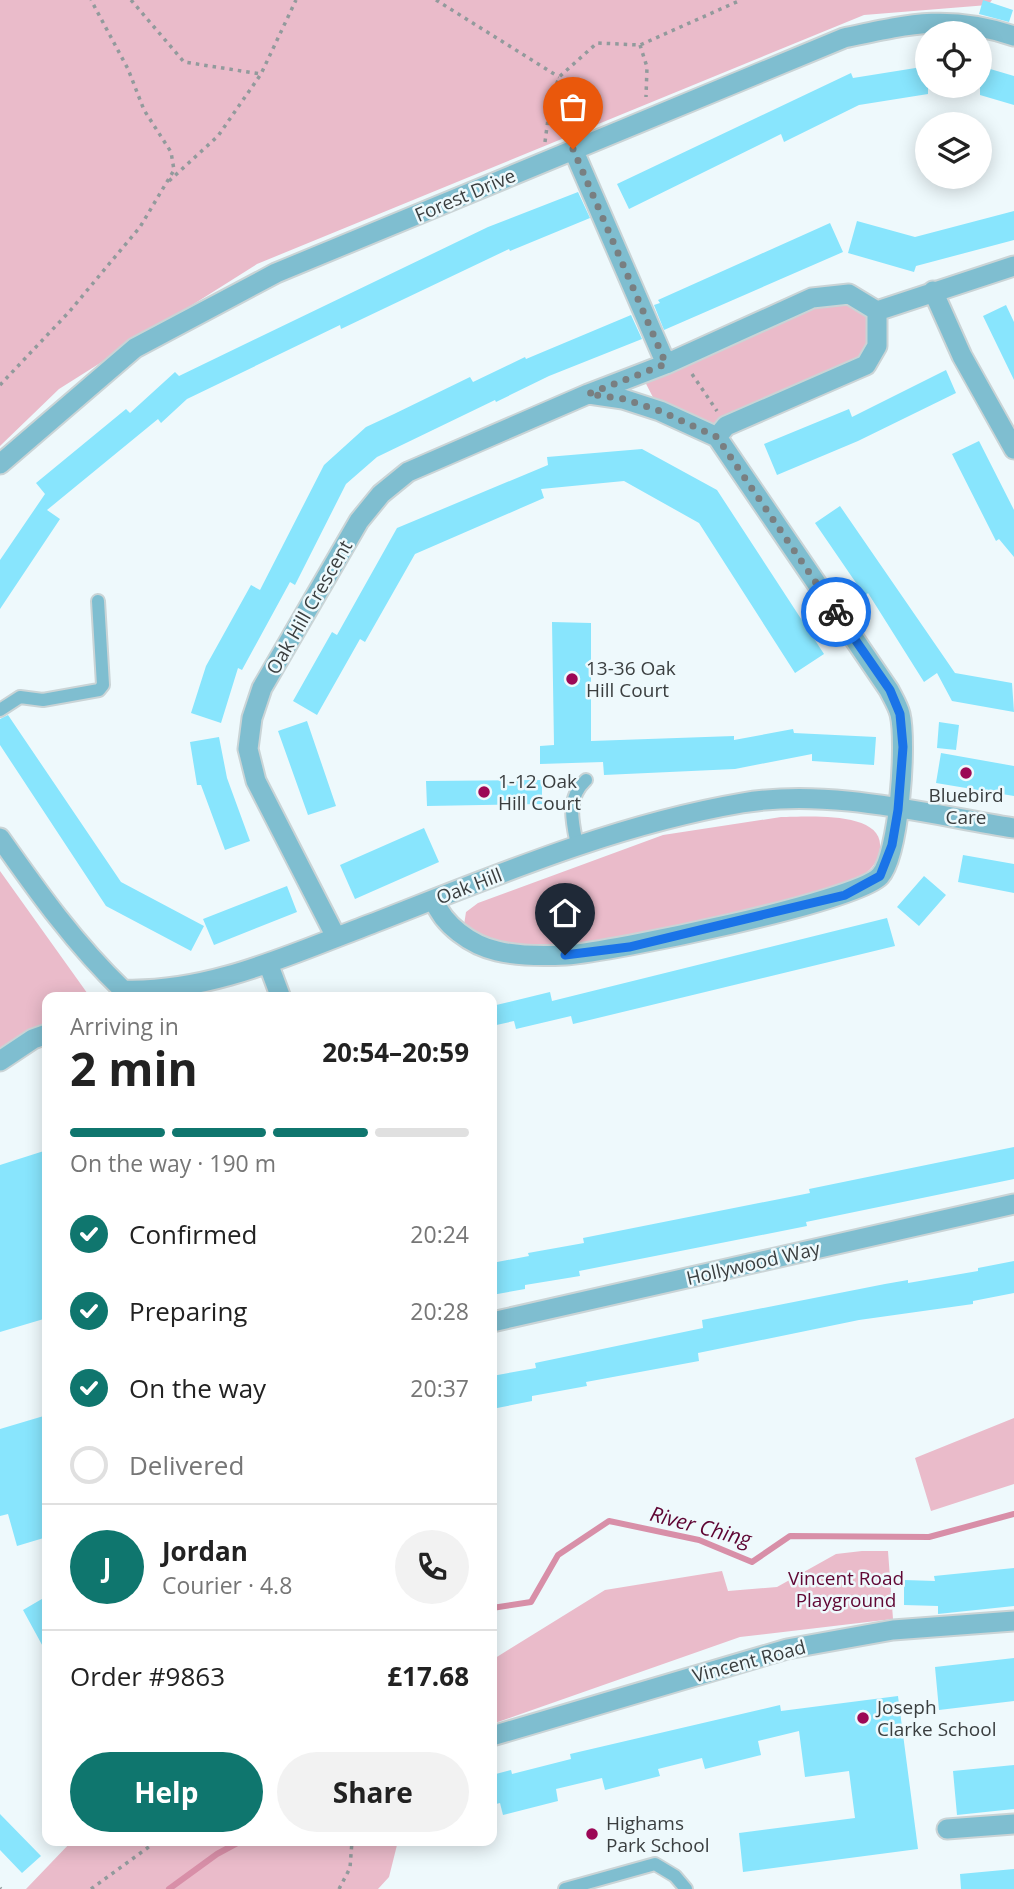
<!DOCTYPE html>
<meta charset="utf-8">
<style>
body{margin:0;font-family:"Open Sans",sans-serif;background:#f2f2f2;color:#222;height:100vh;display:flex;flex-direction:column;font-size:26px;white-space:nowrap}
*{box-sizing:border-box;margin:0}
p{font-size:23px;color:#767676}
.icon{flex:none;width:38px;height:38px;fill:none;stroke:currentColor;stroke-width:2;stroke-linecap:round;stroke-linejoin:round}
.map{position:relative;flex:1;overflow:hidden}
.side{position:absolute;left:42px;top:992px;width:455px;height:854px;display:flex;flex-direction:column;background:#fff;border-radius:14px;box-shadow:0 4px 18px #0003}
.side>*{flex:none}
.tools{position:absolute;left:915px;top:21px;display:grid;gap:14px}
.tools a{display:grid;place-items:center;width:77px;height:77px;border-radius:50%;background:#fff;box-shadow:0 4px 18px #0003;font-size:35px}
.pin{position:absolute;display:grid;place-items:center;width:60px;height:60px;color:#fff;margin:-72px -30px;border-radius:50% 50% 50% 0;rotate:-45deg;box-shadow:0 0 7px #0007}
.pin .icon{rotate:45deg}
.courier{position:absolute;display:grid;place-items:center;width:70px;height:70px;margin:-35px;border:5px solid #1a73e8;border-radius:50%;background:#fff;color:#222;box-shadow:0 2px 9px #0007}
.headline em{font-style:normal;font-weight:700}
.headline div{display:flex;flex-direction:column-reverse}
.headline{display:flex;align-items:center;justify-content:space-between;height:119px;padding:0 28px}
h1{font-size:46px;font-weight:700;line-height:52px}
.bar{display:grid;grid-template-columns:repeat(4,1fr);gap:10px 7px;align-content:center;height:84px;padding:0 28px}
.bar i{height:9px;border-radius:5px;background:#e0e0e0}
.bar .current{background:#0f766e}
.bar p{grid-column:span 4}
.line{display:flex;align-items:center;gap:18px;padding:0 28px;border-top:2px solid #e0e0e0}
.line div{flex:1}
.round{display:grid;place-items:center;flex:none;width:74px;height:74px;border-radius:37px;background:#f2f2f2}
ol{padding:0 28px;list-style:none}
li{display:flex;align-items:center;gap:21px;height:77px}
li p{margin-inline-start:auto}
li .icon{padding:7px;border-radius:50%;background:#0f766e;color:#fff;stroke-width:4}
li:last-child{color:#767676}
li i{width:38px;height:38px;border:4px solid #e0e0e0;border-radius:50%}
.button{display:flex;gap:14px;margin-top:auto;padding:14px 28px}
.button a{flex:1;height:80px;border-radius:42px;background:#0f766e;color:#fff;font-size:28px;font-weight:700;line-height:80px;text-align:center}
.button a+a{background:#f2f2f2;color:#222}
.map>svg:first-child{display:block}
.green{fill:#eabbca}
.lines{fill:none;stroke-linecap:round;stroke-linejoin:round}
.stream{stroke:#d88fa8;stroke-width:6}
.building{fill:#88e5fd}
.service-casing{stroke:#cad4d6;stroke-width:16}
.minor-casing{stroke:#cad4d6;stroke-width:23}
.path{stroke:#929a9c;stroke-width:3.5;stroke-dasharray:3.5 5;stroke-linecap:butt}
.service{stroke:#7fbed0;stroke-width:12}
.minor{stroke:#7fbed0;stroke-width:19}
.done{stroke:#797f81;stroke-width:7;stroke-dasharray:0 12.6}
.route{stroke:#1a73e8;stroke-width:9}
.poi-dot{fill:#9c0856;stroke:#eef9fc;stroke-width:2.5}
.labels{text-anchor:middle;dominant-baseline:central;stroke-width:5;stroke-linejoin:round;paint-order:stroke}
.street-label{font-size:19px;fill:#3a3e3f;stroke:#eef9fc}
.poi-label{font-size:19px;fill:#3a3e3f;stroke:#eef9fc;text-anchor:start}
.park-label{font-size:19px;fill:#600734;stroke:#eef9fc}
.water-label{font-size:21px;font-style:italic;fill:#5e0432;stroke:#eef9fc}
</style>
<div class="map">
<svg width="1014" height="1889" viewBox="0 0 1014 1889">
<rect width="100%" height="100%" fill="#eef9fc"/>
<path class="green" d="M 0,0 L 992,0 L 988,5 L 864,15 L 257,264 L 59,389 L 0,446 Z
M 831,294 L 877,311 L 866,365 L 717,437 L 660,411 L 641,374 Z
M 781,817 C 805,817 884,810 880,848 C 877,874 855,879 834,888 C 792,899 750,909 708,920 C 641,937 524,977 464,925 L 466,912 L 478,903 L 663,835 Z
M 0,871 L 90,997 L 47,998 L 47,1031 L 0,1050 Z
M 1014,1418 L 1014,1484 L 931,1511 L 915,1458 Z
M 862,1551 L 888,1551 L 893,1619 L 740,1637 L 492,1724 L 492,1660 L 605,1590 L 722,1571 L 728,1591 L 777,1587 L 836,1554 Z
M 72,1841 L 398,1841 L 389,1877 L 378,1889 L 26,1889 Z"/>
<g class="lines">
<path class="stream" d="M 492,1608 L 531,1602 L 558,1555 L 609,1521 L 699,1540 L 752,1562 L 790,1536 L 929,1537 L 1014,1514
M 169,1889 L 217,1854 L 241,1841"/>
</g>
<path class="building" d="M 983,0 L 1013,10 L 1009,22 L 979,14 Z
M 928,66 L 928,94 L 859,105 L 784,142 L 781,134 L 629,209 L 617,184 L 851,73 L 853,78 Z
M 980,66 L 1014,76 L 1014,105 L 980,95 Z
M 578,192 L 590,218 L 510,251 L 509,249 L 341,329 L 340,325 L 187,399 L 161,423 L 158,419 L 47,510 L 60,519 L 0,609 L 0,560 L 45,494 L 36,483 L 126,409 L 130,413 L 175,372 L 179,376 L 488,227 Z
M 1014,211 L 1014,240 L 916,266 L 914,272 L 848,253 L 857,221 L 915,237 Z
M 830,223 L 843,252 L 664,330 L 654,305 L 660,303 L 658,300 Z
M 1006,305 L 1014,322 L 1014,380 L 983,316 Z
M 631,315 L 642,339 L 549,376 L 496,402 L 495,400 L 377,457 L 346,484 L 295,585 L 290,582 L 242,670 L 238,668 L 221,723 L 191,713 L 206,666 L 251,585 L 260,590 L 324,465 L 366,427 L 394,414 L 470,377 L 473,382 L 525,357 L 526,359 Z
M 946,370 L 956,393 L 858,441 L 777,475 L 764,444 L 849,409 L 852,417 Z
M 979,441 L 1014,510 L 1014,557 L 999,539 L 996,541 L 952,454 Z
M 642,449 L 717,490 L 824,654 L 795,673 L 699,523 L 624,481 L 541,489 L 544,498 L 415,554 L 365,642 L 360,639 L 317,715 L 293,701 L 332,632 L 337,635 L 397,528 L 548,465 L 547,457 Z
M 840,506 L 955,673 L 1012,683 L 1014,712 L 952,701 L 937,673 L 924,682 L 868,593 L 865,596 L 815,523 Z
M 552,622 L 591,623 L 591,741 L 734,736 L 734,740 L 793,729 L 794,733 L 876,737 L 874,765 L 812,761 L 812,754 L 735,769 L 604,775 L 603,762 L 540,764 L 540,746 L 554,745 Z
M 8,715 L 121,882 L 204,926 L 191,951 L 106,906 L 0,745 L 0,719 Z
M 307,721 L 336,806 L 308,815 L 278,731 Z
M 939,722 L 959,725 L 956,750 L 937,748 Z
M 219,737 L 227,778 L 250,841 L 225,850 L 201,785 L 197,785 L 190,742 Z
M 941,753 L 1014,766 L 1014,796 L 936,783 Z
M 542,780 L 542,804 L 427,806 L 426,781 Z
M 424,828 L 439,862 L 355,899 L 340,865 Z
M 963,855 L 1014,864 L 1014,893 L 958,882 Z
M 924,876 L 946,895 L 919,926 L 897,907 Z
M 287,886 L 297,912 L 214,945 L 203,919 Z
M 887,918 L 895,946 L 573,1024 L 571,1016 L 516,1029 L 514,1021 L 492,1026 L 492,1006 L 550,992 L 552,1001 Z
M 1014,1147 L 1014,1179 L 806,1222 L 807,1226 L 579,1271 L 580,1276 L 525,1285 L 525,1289 L 492,1295 L 492,1263 L 529,1256 L 528,1253 L 584,1243 L 583,1238 L 810,1193 L 809,1189 Z
M 47,1150 L 47,1318 L 0,1332 L 0,1165 Z
M 1014,1261 L 1014,1293 L 973,1301 L 973,1304 L 859,1320 L 698,1353 L 699,1361 L 586,1382 L 587,1386 L 532,1396 L 532,1401 L 492,1409 L 492,1376 L 536,1368 L 535,1363 L 703,1328 L 702,1320 L 885,1284 L 908,1280 L 908,1283 L 978,1271 L 978,1268 Z
M 47,1415 L 47,1537 L 17,1546 L 8,1514 L 0,1516 L 0,1429 Z
M 1014,1568 L 1014,1606 L 938,1614 L 938,1606 L 904,1605 L 904,1580 L 935,1581 L 934,1576 Z
M 47,1596 L 47,1654 L 23,1610 Z
M 1014,1658 L 1014,1701 L 939,1710 L 935,1667 Z
M 898,1696 L 918,1849 L 743,1872 L 739,1833 L 855,1818 L 849,1771 L 805,1777 L 799,1731 L 758,1741 L 761,1755 L 705,1769 L 702,1758 L 658,1769 L 660,1776 L 605,1790 L 602,1778 L 556,1789 L 558,1801 L 503,1815 L 500,1803 L 492,1805 L 492,1775 L 511,1770 L 512,1774 L 571,1759 L 570,1754 L 780,1705 L 781,1711 Z
M 1014,1765 L 1014,1809 L 957,1815 L 953,1771 Z
M 0,1814 L 41,1856 L 22,1873 L 0,1850 Z
M 1014,1869 L 1014,1889 L 961,1889 L 960,1874 Z"/>
<g class="lines">
<g class="service-casing">
<path id="service" d="M 0,710 L 20,697 L 43,700 L 99,690 L 103,685 L 98,601
M 577,845 C 572,820 566,799 586,780
M 565,1889 L 655,1864 L 675,1876 L 686,1889"/>
</g>
<g class="minor-casing">
<path id="minor" d="M 573,149 L 666,364
M 933,291 L 962,356 L 1014,449
M 877,311 L 1014,266
M 0,464 L 135,348 L 276,273 L 844,38 C 909,24 949,14 1014,36
M 0,838 C 38,892 75,944 123,990 C 210,993 291,954 371,924 C 492,877 613,825 742,803 C 830,788 926,814 1014,828
M 434,900 C 443,925 471,945 497,951 C 517,956 546,956 566,955 C 611,952 856,902 880,876 C 899,855 907,743 900,714 C 898,706 893,698 889,690 L 717,437 L 660,411 L 623,399 L 589,394
M 336,937 L 256,781 L 248,749 L 252,718 L 262,688 L 359,521 L 381,494 L 408,472 L 588,394 L 666,364 L 812,298 L 849,294 L 877,311 L 877,346 L 866,365 L 726,426 L 717,437
M 268,963 L 281,998
M 0,1061 L 33,1039 L 47,1034
M 492,1322 L 1014,1204
M 492,1736 L 787,1649 L 893,1630 L 1014,1621
M 947,1829 L 1014,1824"/>
</g>
<path class="path" d="M 131,0 L 184,62 L 261,74
M 436,0 L 559,77
M 640,45 L 647,67 L 646,97
M 545,142 L 550,104 L 559,77 L 597,43 L 640,45 L 741,0
M 169,181 L 218,136 L 261,74 L 296,0
M 692,374 L 717,411
M 0,385 L 69,312 L 140,227 L 174,170 L 171,152 L 144,110 L 128,69 L 91,0
M 0,1888 L 1,1889
M 91,1889 L 157,1841
M 339,1889 L 350,1868 L 352,1841"/>
<use href="#service" class="service"/>
<use href="#minor" class="minor"/>
</g>
<g class="lines">
<path class="done" d="M 573,149 L 666,364 L 588,394 L 624,399 L 660,411 L 717,437 L 836,612"/>
<path class="route" d="M 565,955 L 629,947 L 845,895 L 880,876 L 892,845 L 898,810 L 903,747 L 900,714 L 890,690 L 836,612"/>
</g>
<g class="poi-dot">
<circle cx="572" cy="679" r="7"/>
<circle cx="966" cy="773" r="7"/>
<circle cx="484" cy="792" r="7"/>
<circle cx="863" cy="1718" r="7"/>
<circle cx="592" cy="1834" r="7"/>
</g>
<g class="labels">
<g class="street-label">
<text transform="translate(465 195) rotate(-23)">Forest Drive</text>
<text transform="translate(309 607) rotate(-60)">Oak Hill Crescent</text>
<text transform="translate(469 886) rotate(-21)">Oak Hill</text>
<text transform="translate(753 1263) rotate(-13)">Hollywood Way</text>
<text transform="translate(749 1661) rotate(-15)">Vincent Road</text>
</g>
<g class="poi-label">
<text x="586" y="668">13-36 Oak<tspan x="586" dy="22">Hill Court</tspan></text>
<text x="498" y="781">1-12 Oak<tspan x="498" dy="22">Hill Court</tspan></text>
<text x="966" y="795" text-anchor="middle">Bluebird<tspan x="966" dy="22">Care</tspan></text>
<text x="877" y="1707">Joseph<tspan x="877" dy="22">Clarke School</tspan></text>
<text x="606" y="1823">Highams<tspan x="606" dy="22">Park School</tspan></text>
</g>
<g class="park-label">
<text x="846" y="1578">Vincent Road<tspan x="846" dy="22">Playground</tspan></text>
</g>
<g class="water-label">
<text transform="translate(701 1526) rotate(15)">River Ching</text>
</g>
</g>
</svg>
<div class="tools">
<a><svg class="icon" aria-label="locate" viewBox="0 0 24 24"><circle cx="12" cy="12" r="6"/><path d="M12 2v4M12 18v4M2 12h4M18 12h4"/></svg></a>
<a><svg class="icon" aria-label="layers" viewBox="0 0 24 24"><path d="M12 4l9 5-9 5-9-5zM3 14l9 5 9-5"/></svg></a>
</div>
<div class="pin" style="left:573px;top:149px;background:#ea580c"><svg class="icon" aria-label="bag" viewBox="0 0 24 24"><path d="M5 8h14l-1 12H6zM9 8a3 3 0 0 1 6 0"/></svg></div>
<div class="pin" style="left:565px;top:955px;background:#1f2937"><svg class="icon" aria-label="home" viewBox="0 0 24 24"><path d="M3 11l9-7 9 7M6 9v11h12V9"/></svg></div>
<div class="courier" style="left:836px;top:612px"><svg class="icon" aria-label="bike" viewBox="0 0 24 24"><circle cx="6" cy="16" r="4"/><circle cx="18" cy="16" r="4"/><path d="M6 16l4-8h5l3 8M10 8l3 8H6M13 5h3"/></svg></div>
<section class="side">
<div class="headline"><div><h1>2 min</h1><p>Arriving in</p></div><em>20:54–20:59</em></div>
<div class="bar"><i class="current"></i><i class="current"></i><i class="current"></i><i></i><p>On the way · 190 m</p></div>
<ol>
<li><svg class="icon" aria-label="check" viewBox="0 0 24 24"><path d="M5 12l5 5 9-10"/></svg>Confirmed<p>20:24</p></li>
<li><svg class="icon" aria-label="check" viewBox="0 0 24 24"><path d="M5 12l5 5 9-10"/></svg>Preparing<p>20:28</p></li>
<li><svg class="icon" aria-label="check" viewBox="0 0 24 24"><path d="M5 12l5 5 9-10"/></svg>On the way<p>20:37</p></li>
<li><i></i>Delivered</li>
</ol>
<div class="line" style="height:126px"><b class="round" style="background:#0f766e;color:#fff">J</b><div><b>Jordan</b><p>Courier · 4.8</p></div><a class="round"><svg class="icon" aria-label="phone" viewBox="0 0 24 24"><path d="M5 4h4l2 5-3 2q2 4 5 5l2-3 5 2v4C11 20 4 13 5 4z"/></svg></a></div>
<div class="line" style="height:91px"><div>Order #9863</div><b>£17.68</b></div>
<div class="button"><a>Help</a><a>Share</a></div>
</section>
</div>
